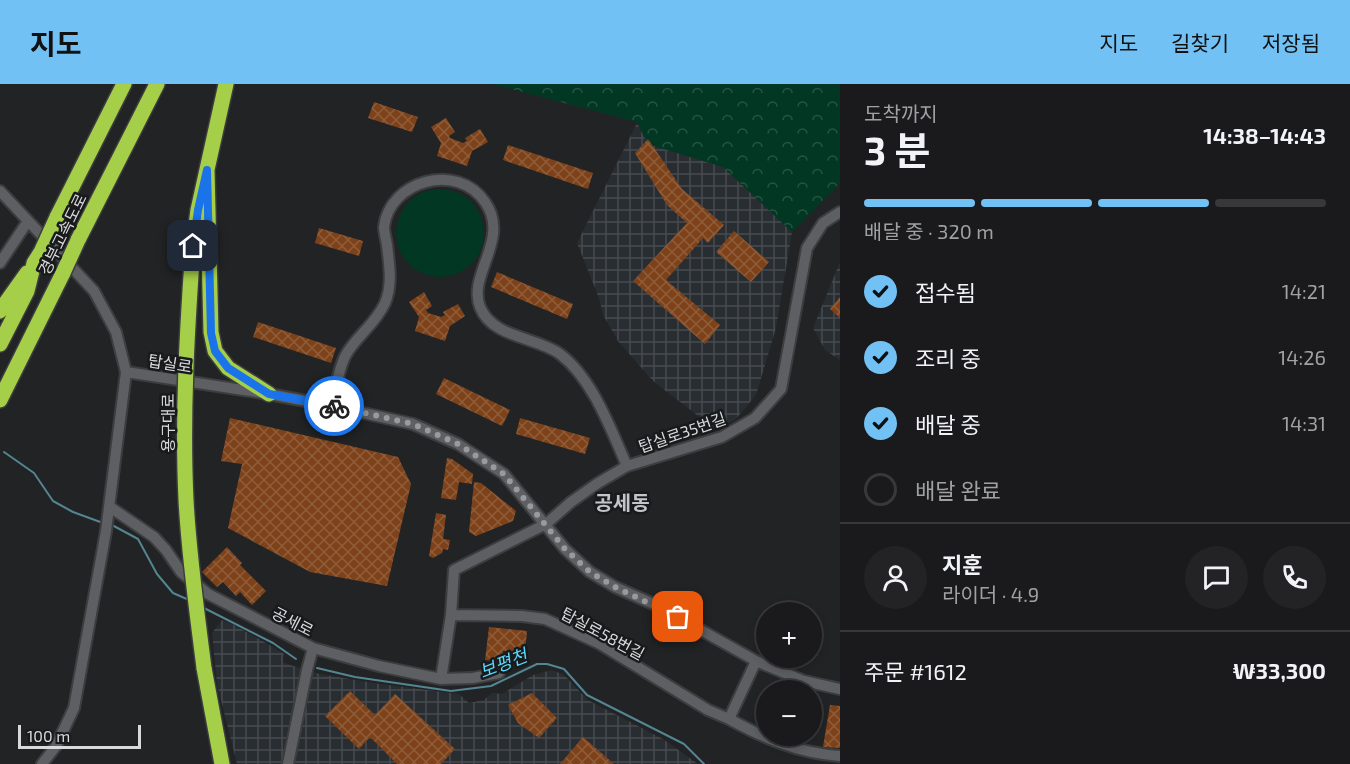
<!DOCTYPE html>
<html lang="ko">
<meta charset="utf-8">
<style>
body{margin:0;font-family:"Exo 2","Noto Sans KR",sans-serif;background:#232325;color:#f1f3f6;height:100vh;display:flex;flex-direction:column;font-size:22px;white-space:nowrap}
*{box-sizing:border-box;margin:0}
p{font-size:20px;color:#9fa1a3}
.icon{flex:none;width:33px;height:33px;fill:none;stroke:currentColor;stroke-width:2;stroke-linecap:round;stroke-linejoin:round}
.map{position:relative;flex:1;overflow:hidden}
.sheet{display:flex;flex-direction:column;background:#1a1a1c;width:510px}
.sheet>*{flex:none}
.controls{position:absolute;left:756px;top:518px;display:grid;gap:12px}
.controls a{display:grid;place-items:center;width:66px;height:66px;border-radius:50%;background:#1a1a1c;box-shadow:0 3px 9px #0003,0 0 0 2px #38383b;font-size:30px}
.scale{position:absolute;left:18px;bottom:15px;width:123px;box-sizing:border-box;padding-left:6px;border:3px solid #d9dadc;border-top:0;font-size:16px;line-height:21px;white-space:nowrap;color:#d9dadc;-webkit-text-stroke:4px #181a1c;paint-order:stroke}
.pin{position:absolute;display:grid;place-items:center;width:51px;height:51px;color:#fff;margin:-26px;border-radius:12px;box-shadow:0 3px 9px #0006}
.courier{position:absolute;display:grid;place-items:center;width:60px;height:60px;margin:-30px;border:4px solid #1a73e8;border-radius:50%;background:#fff;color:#222;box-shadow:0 2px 8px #0007}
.summary em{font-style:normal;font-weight:700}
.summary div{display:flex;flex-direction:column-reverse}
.summary{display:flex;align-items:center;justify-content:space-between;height:102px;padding:0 24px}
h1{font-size:39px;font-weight:700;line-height:45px}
.bar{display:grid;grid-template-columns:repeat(4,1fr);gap:9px 6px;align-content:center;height:72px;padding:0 24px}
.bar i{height:8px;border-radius:4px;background:#38383b}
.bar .current{background:#72c1f5}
.bar p{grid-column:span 4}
.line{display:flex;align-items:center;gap:15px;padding:0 24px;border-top:2px solid #38383b}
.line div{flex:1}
.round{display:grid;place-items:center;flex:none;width:63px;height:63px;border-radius:32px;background:#232325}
ol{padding:0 24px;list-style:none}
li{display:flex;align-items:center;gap:18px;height:66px}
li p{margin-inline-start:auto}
li .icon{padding:6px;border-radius:50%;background:#72c1f5;color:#111;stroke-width:4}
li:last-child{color:#9fa1a3}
li i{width:33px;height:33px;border:3px solid #38383b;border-radius:50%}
header{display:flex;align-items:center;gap:36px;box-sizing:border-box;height:84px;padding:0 30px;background:#72c1f5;color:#111}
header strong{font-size:28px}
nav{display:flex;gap:33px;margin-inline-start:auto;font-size:21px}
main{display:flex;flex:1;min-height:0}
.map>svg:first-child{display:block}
.industrial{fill:url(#industrial-grid)}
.green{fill:#023823}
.forest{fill:url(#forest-crowns)}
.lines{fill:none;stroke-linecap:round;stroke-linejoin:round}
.stream{stroke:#538592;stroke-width:2}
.building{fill:url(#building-cross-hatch)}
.minor-casing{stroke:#3c3d3f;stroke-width:14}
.highway-casing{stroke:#3c3d3f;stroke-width:18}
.minor{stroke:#5d5f62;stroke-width:10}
.highway{stroke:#a5ce49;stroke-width:15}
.highway-bridge-casing{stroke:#3c3d3f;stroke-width:18;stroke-linecap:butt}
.highway-bridge{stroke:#a5ce49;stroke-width:15}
.done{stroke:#999a9c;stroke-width:6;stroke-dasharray:0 10.8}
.route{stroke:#1a73e8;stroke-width:8}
.labels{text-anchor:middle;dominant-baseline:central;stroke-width:5;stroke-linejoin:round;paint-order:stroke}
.street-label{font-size:16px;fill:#d9dadc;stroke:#181a1c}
.water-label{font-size:18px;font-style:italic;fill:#58d8fb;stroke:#181a1c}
.quarter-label{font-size:20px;font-weight:bold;fill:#c3c5c8;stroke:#181a1c}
</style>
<header>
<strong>지도</strong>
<nav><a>지도</a><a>길찾기</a><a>저장됨</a></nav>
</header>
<main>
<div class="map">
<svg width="840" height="680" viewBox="0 0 840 680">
<defs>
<pattern id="industrial-grid" width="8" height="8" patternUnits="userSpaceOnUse" patternTransform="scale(1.5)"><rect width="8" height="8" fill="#282d32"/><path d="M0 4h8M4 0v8" fill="none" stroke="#474b4f"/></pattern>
<pattern id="forest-crowns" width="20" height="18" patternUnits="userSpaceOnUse" patternTransform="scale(1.5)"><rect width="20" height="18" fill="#023823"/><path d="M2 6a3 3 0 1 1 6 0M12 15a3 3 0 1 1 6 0" fill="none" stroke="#265442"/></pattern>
<pattern id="building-cross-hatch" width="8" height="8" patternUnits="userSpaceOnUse" patternTransform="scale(1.5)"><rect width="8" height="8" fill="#7d4219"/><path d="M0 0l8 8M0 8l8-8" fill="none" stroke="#8f5d3a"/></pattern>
</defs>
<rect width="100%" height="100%" fill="#222325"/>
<path class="industrial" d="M 637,39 L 648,60 L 723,83 L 792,148 L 776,244 L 756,311 L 735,336 L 715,345 L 653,297 L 618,257 L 603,231 L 599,214 L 577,159 Z
M 840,178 L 840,276 L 825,266 L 813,244 Z
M 222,536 L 234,541 L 273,563 L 284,570 L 283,578 L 293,582 L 320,590 L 380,600 L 459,610 L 469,619 L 484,616 L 492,609 L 502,610 L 533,591 L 552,586 L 564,591 L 588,616 L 663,655 L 698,680 L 237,680 L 217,600 L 212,549 Z"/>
<path class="green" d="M396 149a44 44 0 1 1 88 0a44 44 0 1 1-88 0Z"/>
<path class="forest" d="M 492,0 L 840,0 L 840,99 L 792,148 L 723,83 L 648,60 L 637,38 Z"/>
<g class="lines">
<path class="stream" d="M 4,368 L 34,389 L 53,417 L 73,428 L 103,439
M 112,441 L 138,455 L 157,490 L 173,509 L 189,516
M 202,523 L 273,559 L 296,575
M 317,584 L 355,593 L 451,607 L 491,602 L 537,580 L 547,580 L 564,585 L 587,611 L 684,660 L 704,680"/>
</g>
<path class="building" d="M 374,18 L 418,33 L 412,48 L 368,34 Z
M 446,34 L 455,48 L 449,52 L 450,54 L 463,59 L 467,57 L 465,54 L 480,45 L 488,58 L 472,67 L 467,82 L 437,72 L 441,59 L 431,43 Z
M 648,55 L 682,105 L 724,141 L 708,159 L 703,154 L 666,196 L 720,241 L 705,260 L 633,197 L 687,139 L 667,121 L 635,69 Z
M 508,61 L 593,89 L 588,105 L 503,76 Z
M 319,144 L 363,157 L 359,172 L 315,159 Z
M 734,147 L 769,178 L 751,198 L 716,168 Z
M 497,188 L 573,220 L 567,235 L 491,203 Z
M 424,208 L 432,222 L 426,226 L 428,229 L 441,233 L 445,231 L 443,228 L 458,220 L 465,232 L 450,242 L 445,257 L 415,247 L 419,233 L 409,218 Z
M 840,213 L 840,234 L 830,225 Z
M 258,238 L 336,264 L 331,279 L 253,253 Z
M 444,294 L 510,326 L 502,342 L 436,310 Z
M 230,334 L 398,373 L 411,400 L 387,502 L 310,488 L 228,444 L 242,380 L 221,377 Z
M 520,334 L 590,354 L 585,370 L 516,350 Z
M 447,374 L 452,375 L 473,390 L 472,400 L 459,398 L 456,416 L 441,414 Z
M 474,398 L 481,399 L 516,427 L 513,437 L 476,452 L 469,448 Z
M 436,429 L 446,431 L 443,455 L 450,456 L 448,466 L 443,465 L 442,469 L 433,474 L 429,472 Z
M 227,463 L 242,479 L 240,481 L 266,507 L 252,521 L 240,508 L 236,512 L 223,498 L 217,503 L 202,488 Z
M 489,543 L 527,547 L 525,569 L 503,567 L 502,578 L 485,576 Z
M 350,607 L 375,631 L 395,610 L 455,665 L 441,680 L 397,680 L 370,653 L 359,665 L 325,632 Z
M 532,609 L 557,634 L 539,654 L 518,639 L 508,621 Z
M 830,621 L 840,622 L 840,664 L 823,663 Z
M 583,653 L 614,680 L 560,680 Z"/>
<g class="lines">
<g class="minor-casing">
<path id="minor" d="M 0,107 L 94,207 L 116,248 L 126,288 L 106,447 L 74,624 L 56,662 L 42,680
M 0,179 L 28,137
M 126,288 L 269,310 L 332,322 L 413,340 L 458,360 L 504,390 L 565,465 L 590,488 L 615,503 L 658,522 L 756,577 L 804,597 L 840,605
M 332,322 C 335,308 339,281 347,269 C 358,251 376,239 385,219 C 393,200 389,180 387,161 C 386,155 384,148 384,143 C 389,97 457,77 485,118 C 511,155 467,191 480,223 C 492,254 537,253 560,270 C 593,295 611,346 627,382
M 110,423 L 154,453 L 166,466 L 181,488 L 208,510 L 313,564 L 379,582 L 441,595 L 473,594 L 499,589
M 451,531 L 522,532 L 545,535 L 600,560 L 708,626 L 729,635
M 756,577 L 729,635 C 766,655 798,669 840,672
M 441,595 L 451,531 L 454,486 L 546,440 L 571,418 L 598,399 L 627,382 L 722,353 L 755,334 L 781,305 L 807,164 L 823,139 L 840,128
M 288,680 L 307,586 L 313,564"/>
</g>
<g class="highway-casing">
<path id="highway" d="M 207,86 L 211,248 L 215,267 L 228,284 L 269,310
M 57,133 L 124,0
M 78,156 L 157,0
M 193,162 L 198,126 L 226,0
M 0,227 L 27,189
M 0,260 L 27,207 L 34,179 L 41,168
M 0,316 L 63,189
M 204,584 L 222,680"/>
</g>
<use href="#minor" class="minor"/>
<use href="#highway" class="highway"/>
<g class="highway-bridge-casing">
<path id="highway-bridge" d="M 193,162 C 187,247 182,332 186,416 C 189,473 197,528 204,584
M 41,168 L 57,133
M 63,189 L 78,156"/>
</g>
<use href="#highway-bridge" class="highway-bridge"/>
</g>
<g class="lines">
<path class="done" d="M 334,322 L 413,340 L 458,360 L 504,390 L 565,465 L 590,488 L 615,503 L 678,533"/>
<path class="route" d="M 193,162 L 198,126 L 207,86 L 211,249 L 215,267 L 228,284 L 269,310 L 334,322"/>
</g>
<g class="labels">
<g class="street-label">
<text transform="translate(62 150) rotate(-64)">경부고속도로</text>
<text transform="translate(170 279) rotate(9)">탑실로</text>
<text transform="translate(167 339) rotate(-90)">용구대로</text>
<text transform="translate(682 348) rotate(-19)">탑실로35번길</text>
<text transform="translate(293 537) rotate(27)">공세로</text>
<text transform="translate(603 549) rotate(28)">탑실로58번길</text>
</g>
<g class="water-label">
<text transform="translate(503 579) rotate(-21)">보평천</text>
</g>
<g class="quarter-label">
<text x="622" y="418">공세동</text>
</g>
</g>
</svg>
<div class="controls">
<a>+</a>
<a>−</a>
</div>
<div class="scale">100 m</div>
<div class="pin" style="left:678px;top:533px;background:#ea580c"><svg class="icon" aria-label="bag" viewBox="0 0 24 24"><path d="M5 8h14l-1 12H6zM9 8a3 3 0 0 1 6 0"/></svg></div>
<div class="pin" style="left:193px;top:162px;background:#1f2937"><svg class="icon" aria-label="home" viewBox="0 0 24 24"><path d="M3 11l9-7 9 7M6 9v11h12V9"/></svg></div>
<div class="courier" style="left:334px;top:322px"><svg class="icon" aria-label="bike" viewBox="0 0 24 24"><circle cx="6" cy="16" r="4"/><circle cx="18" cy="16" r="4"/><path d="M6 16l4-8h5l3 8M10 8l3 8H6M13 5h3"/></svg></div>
</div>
<section class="sheet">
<div class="summary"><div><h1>3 분</h1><p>도착까지</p></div><em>14:38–14:43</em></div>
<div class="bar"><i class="current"></i><i class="current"></i><i class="current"></i><i></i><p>배달 중 · 320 m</p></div>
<ol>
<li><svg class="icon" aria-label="check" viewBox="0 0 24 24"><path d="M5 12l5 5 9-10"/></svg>접수됨<p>14:21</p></li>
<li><svg class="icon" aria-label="check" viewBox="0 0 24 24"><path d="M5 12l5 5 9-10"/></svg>조리 중<p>14:26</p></li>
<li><svg class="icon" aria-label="check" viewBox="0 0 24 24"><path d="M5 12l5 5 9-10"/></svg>배달 중<p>14:31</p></li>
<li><i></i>배달 완료</li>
</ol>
<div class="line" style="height:108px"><a class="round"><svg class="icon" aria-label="person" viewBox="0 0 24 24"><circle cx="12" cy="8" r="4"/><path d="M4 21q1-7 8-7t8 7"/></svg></a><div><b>지훈</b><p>라이더 · 4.9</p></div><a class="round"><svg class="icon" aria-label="chat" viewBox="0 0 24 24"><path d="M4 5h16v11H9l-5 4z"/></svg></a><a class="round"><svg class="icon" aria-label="phone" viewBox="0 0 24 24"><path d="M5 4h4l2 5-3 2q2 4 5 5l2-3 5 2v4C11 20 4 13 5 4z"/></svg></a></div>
<div class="line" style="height:78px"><div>주문 #1612</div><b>₩33,300</b></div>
</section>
</main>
